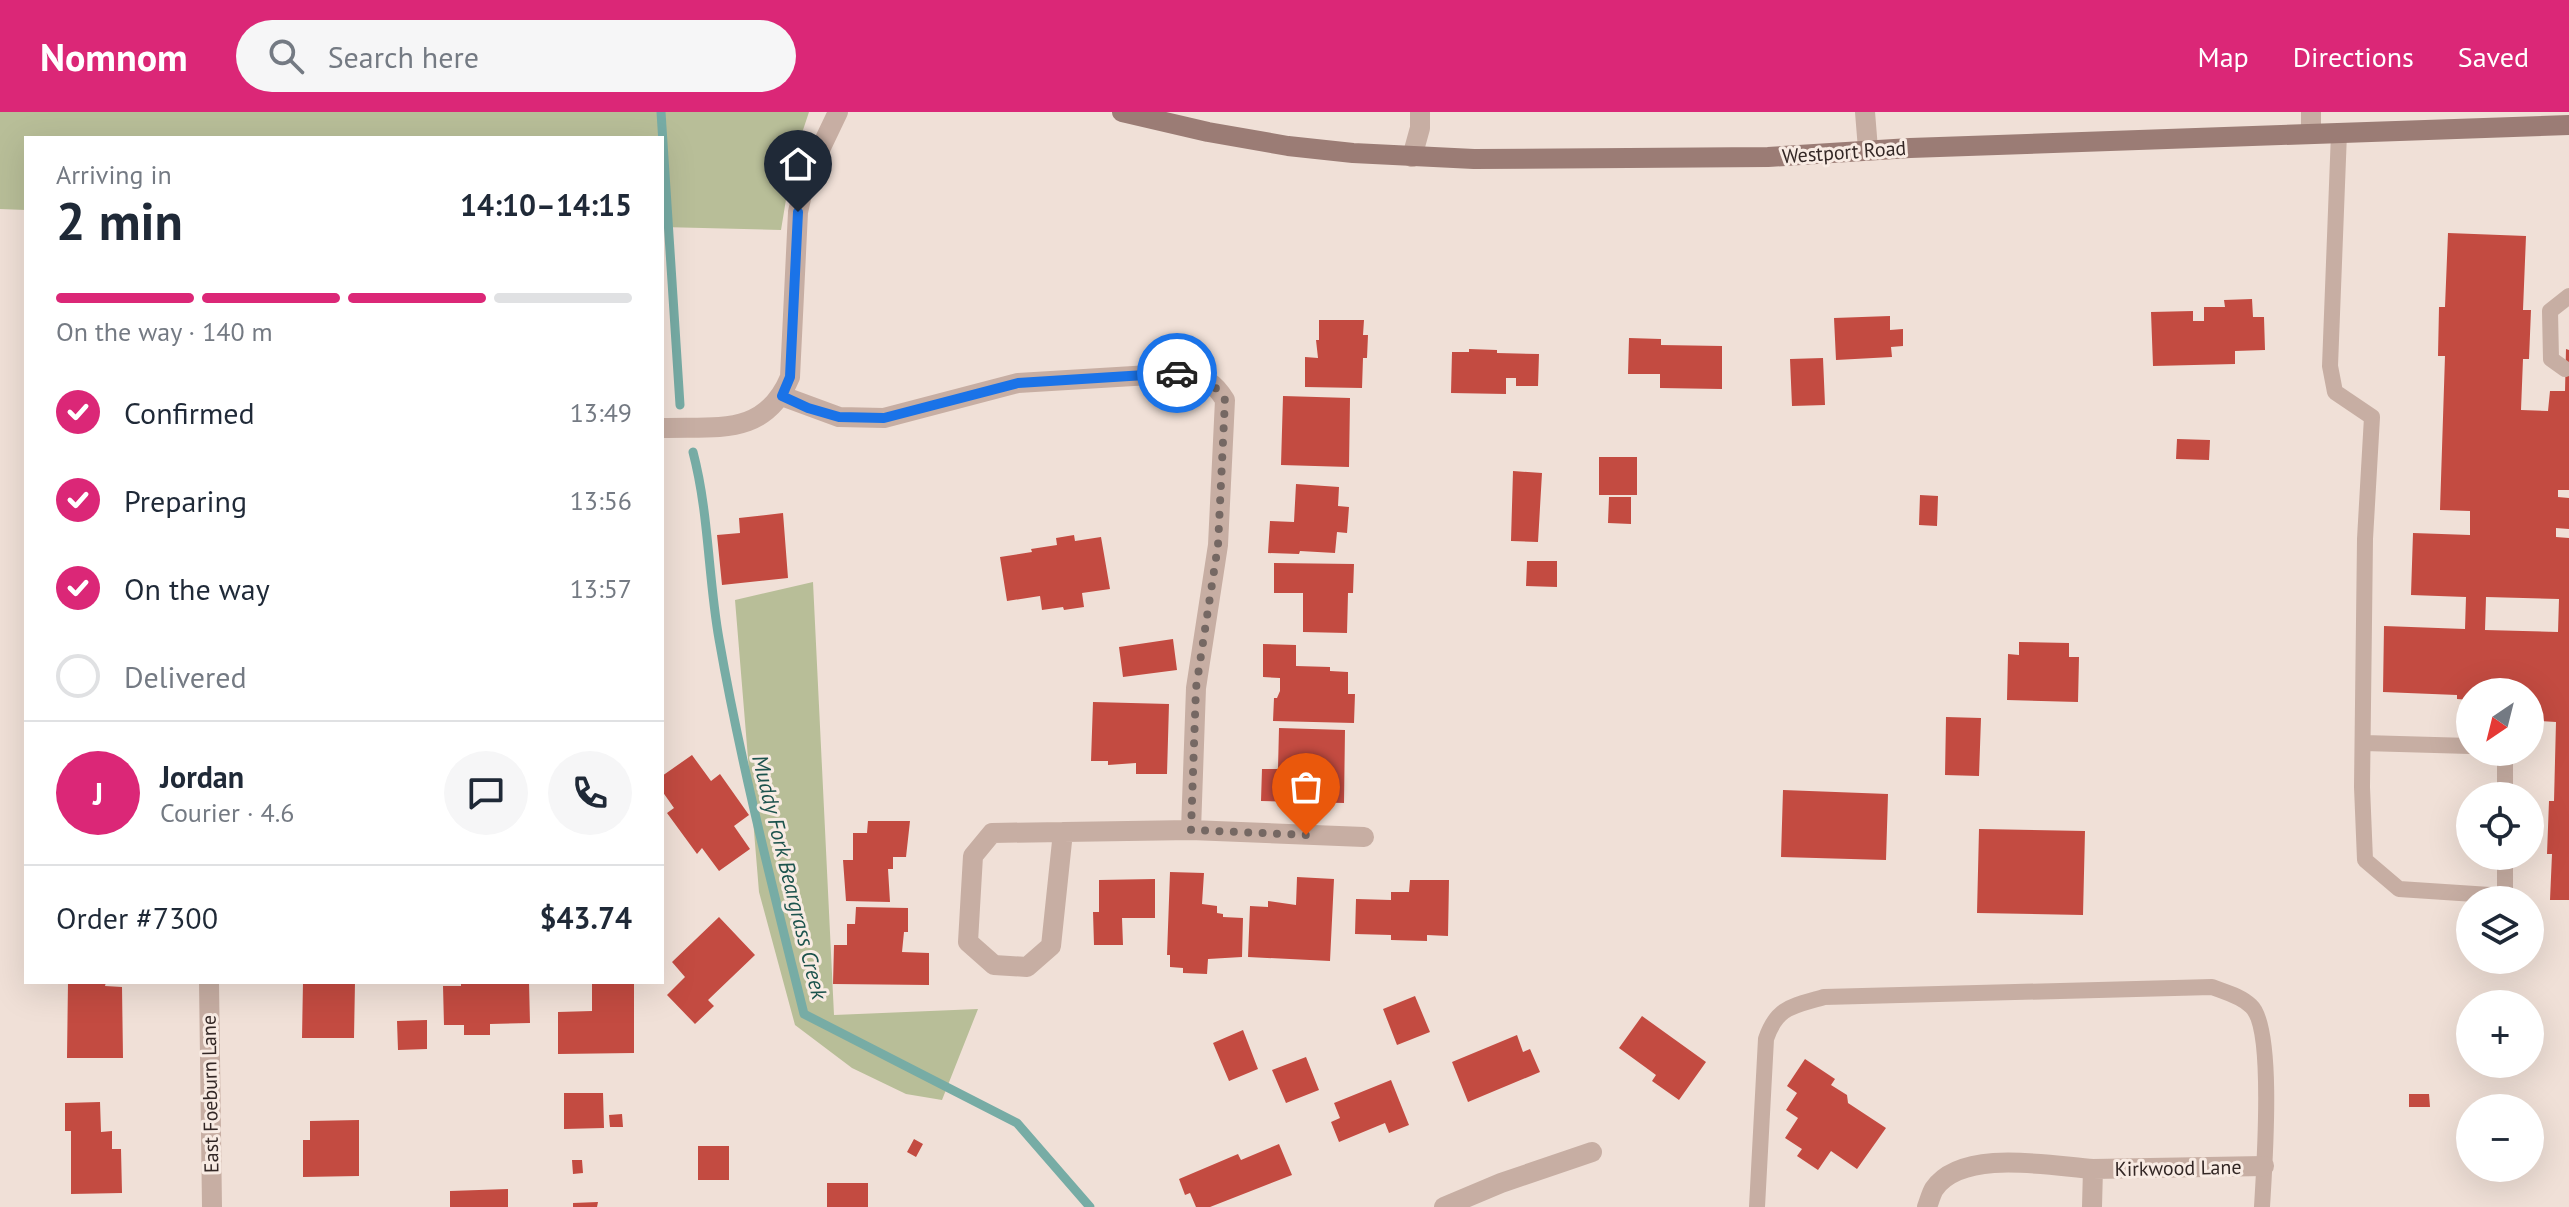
<!DOCTYPE html>
<meta charset="utf-8">
<style>
body{margin:0;font-family:"PT Sans",sans-serif;background:#f6f6f7;color:#1f2937;height:100vh;display:flex;flex-direction:column;font-size:30px;white-space:nowrap}
*{box-sizing:border-box;margin:0}
p{font-size:26px;color:#747a83}
.icon{flex:none;width:44px;height:44px;fill:none;stroke:currentColor;stroke-width:2;stroke-linecap:round;stroke-linejoin:round}
.map{position:relative;flex:1;overflow:hidden}
.drawer{position:absolute;left:24px;top:24px;width:640px;height:848px;display:flex;flex-direction:column;background:#fff;border-radius:0px;box-shadow:0 8px 32px #0002}
.drawer>*{flex:none}
.needle{width:52px;rotate:215deg}
.controls{position:absolute;left:2456px;top:566px;display:grid;gap:16px}
.controls a{display:grid;place-items:center;width:88px;height:88px;border-radius:50%;background:#fff;box-shadow:0 8px 32px #0002;font-size:40px}
.pin{position:absolute;display:grid;place-items:center;width:68px;height:68px;color:#fff;margin:-82px -34px;border-radius:50% 50% 50% 0;rotate:-45deg;box-shadow:0 0 8px #0007}
.pin .icon{rotate:45deg}
.courier{position:absolute;display:grid;place-items:center;width:80px;height:80px;margin:-40px;border:6px solid #1a73e8;border-radius:50%;background:#fff;color:#222;box-shadow:0 2px 10px #0007}
.head em{font-style:normal;font-weight:600}
.head div{display:flex;flex-direction:column-reverse}
.head{display:flex;align-items:center;justify-content:space-between;height:136px;padding:0 32px}
h1{font-size:52px;font-weight:600;line-height:60px}
.bar{display:grid;grid-template-columns:repeat(4,1fr);gap:12px 8px;align-content:center;height:96px;padding:0 32px}
.bar i{height:10px;border-radius:6px;background:#e0e1e3}
.bar .on{background:#db2777}
.bar p{grid-column:span 4}
.line{display:flex;align-items:center;gap:20px;padding:0 32px;border-top:2px solid #e0e1e3}
.line div{flex:1}
.round{display:grid;place-items:center;flex:none;width:84px;height:84px;border-radius:42px;background:#f6f6f7}
ol{padding:0 32px;list-style:none}
li{display:flex;align-items:center;gap:24px;height:88px}
li p{margin-inline-start:auto}
li .icon{padding:8px;border-radius:50%;background:#db2777;color:#fff;stroke-width:4}
li:last-child{color:#747a83}
li i{width:44px;height:44px;border:4px solid #e0e1e3;border-radius:50%}
header{display:flex;align-items:center;gap:48px;box-sizing:border-box;height:112px;padding:0 40px;background:#db2777;color:#fff}
header strong{font-size:38px}
nav{display:flex;gap:44px;margin-inline-start:auto;font-size:28px}
.search{width:560px;height:72px;background:#f6f6f7;display:flex;align-items:center;gap:20px;box-sizing:border-box;padding:0 28px;border-radius:44px;color:#747a83;font-size:30px}
.map>svg:first-child{display:block}
.green{fill:#b8be98}
.lines{fill:none;stroke-linecap:round;stroke-linejoin:round}
.stream{stroke:#77aca5;stroke-width:9}
.building{fill:#c34b41;fill-rule:evenodd}
.lane{stroke:#c7aea3;stroke-width:16}
.street{stroke:#c7aea3;stroke-width:20}
.secondary{stroke:#9b7c75;stroke-width:20}
.done{stroke:#756863;stroke-width:8;stroke-dasharray:0 14.4}
.route{stroke:#1a73e8;stroke-width:10}
.labels{text-anchor:middle;dominant-baseline:central;stroke-width:6;stroke-linejoin:round;paint-order:stroke}
.street-label{font-size:20px;fill:#332725;stroke:#f8ebe3}
.water-label{font-size:22px;font-style:italic;fill:#1c534d;stroke:#f8ebe3}
</style>
<header>
<strong>Nomnom</strong>
<div class="search"><svg class="icon" aria-label="search" viewBox="0 0 24 24"><circle cx="10" cy="10" r="6"/><path d="M15 15l6 6"/></svg>Search here</div>
<nav><a>Map</a><a>Directions</a><a>Saved</a></nav>
</header>
<div class="map">
<svg width="2569" height="1095" viewBox="0 0 2569 1095">
<rect width="100%" height="100%" fill="#f0e0d7"/>
<path class="green" d="M 0,0 L 809,0 L 792,51 L 781,118 L 662,115 L 662,26 L 26,26 L 26,98 L 0,97 Z
M 813,470 L 834,903 L 978,897 L 942,988 L 906,982 L 852,956 L 795,913 L 759,780 L 735,488 Z"/>
<g class="lines">
<path class="stream" d="M 661,0 L 680,293
M 693,340 C 709,401 708,465 719,527 C 741,653 773,777 804,902 L 1017,1011 L 1090,1095"/>
</g>
<path class="building" d="M 2448,121 L 2526,124 L 2523,198 L 2531,198 L 2529,247 L 2523,247 L 2521,298 L 2548,299 L 2550,279 L 2565,279 L 2566,237 L 2569,238 L 2569,378 L 2558,378 L 2558,385 L 2569,386 L 2569,417 L 2556,416 L 2556,425 L 2569,426 L 2569,788 L 2550,788 L 2552,742 L 2547,742 L 2549,689 L 2554,689 L 2556,610 L 2540,609 L 2534,601 L 2533,586 L 2530,586 L 2530,580 L 2470,580 L 2470,588 L 2457,587 L 2457,583 L 2383,580 L 2384,514 L 2465,517 L 2466,485 L 2411,483 L 2413,421 L 2470,423 L 2470,399 L 2440,398 L 2445,244 L 2438,244 L 2439,195 L 2445,195 ZM 2486,485 L 2559,487 L 2558,520 L 2485,518 Z
M 2252,187 L 2253,205 L 2264,205 L 2265,238 L 2235,239 L 2235,252 L 2153,254 L 2151,200 L 2193,199 L 2193,209 L 2204,209 L 2204,195 L 2225,195 L 2224,188 Z
M 1890,204 L 1890,218 L 1903,217 L 1903,234 L 1891,235 L 1892,245 L 1836,248 L 1834,206 Z
M 1319,208 L 1364,208 L 1363,223 L 1368,223 L 1367,246 L 1363,246 L 1362,276 L 1305,275 L 1305,245 L 1318,246 L 1316,228 L 1319,228 Z
M 1629,226 L 1661,227 L 1661,233 L 1722,234 L 1722,277 L 1660,276 L 1660,262 L 1628,262 Z
M 1469,237 L 1497,238 L 1497,241 L 1539,242 L 1538,274 L 1516,274 L 1516,266 L 1506,266 L 1506,282 L 1451,281 L 1452,240 L 1469,240 Z
M 1823,246 L 1825,293 L 1792,294 L 1790,247 Z
M 1283,284 L 1350,286 L 1349,355 L 1281,353 Z
M 2177,327 L 2210,328 L 2209,348 L 2176,347 Z
M 1599,345 L 1637,345 L 1637,383 L 1599,383 Z
M 1513,359 L 1542,361 L 1538,430 L 1511,429 Z
M 1296,372 L 1339,375 L 1338,394 L 1349,395 L 1347,421 L 1337,420 L 1335,441 L 1300,439 L 1299,442 L 1268,441 L 1270,409 L 1294,410 Z
M 1920,383 L 1938,384 L 1937,414 L 1919,413 Z
M 1609,385 L 1631,385 L 1631,412 L 1608,411 Z
M 783,401 L 788,466 L 722,473 L 717,423 L 740,421 L 739,406 Z
M 1074,423 L 1075,429 L 1101,425 L 1110,477 L 1082,481 L 1084,495 L 1064,498 L 1063,495 L 1042,498 L 1040,484 L 1007,489 L 1000,445 L 1032,440 L 1031,437 L 1057,433 L 1056,426 Z
M 1527,449 L 1557,449 L 1557,475 L 1526,474 Z
M 1274,451 L 1354,452 L 1353,481 L 1348,481 L 1347,521 L 1303,520 L 1303,481 L 1274,481 Z
M 1173,527 L 1177,558 L 1123,565 L 1119,535 Z
M 2019,530 L 2069,531 L 2069,545 L 2079,545 L 2078,590 L 2007,588 L 2008,542 L 2019,543 Z
M 1263,532 L 1296,533 L 1296,554 L 1330,555 L 1330,559 L 1348,560 L 1348,582 L 1355,582 L 1354,611 L 1273,609 L 1274,586 L 1277,586 L 1280,579 L 1280,566 L 1263,565 Z
M 1093,590 L 1169,592 L 1167,662 L 1136,662 L 1136,651 L 1108,653 L 1108,649 L 1091,649 Z
M 1946,605 L 1981,606 L 1979,664 L 1945,663 Z
M 1279,616 L 1345,618 L 1344,691 L 1261,689 L 1262,657 L 1278,657 Z
M 692,643 L 711,669 L 720,662 L 749,703 L 734,714 L 750,737 L 719,759 L 702,736 L 697,742 L 667,701 L 674,696 L 662,679 L 662,664 Z
M 1783,678 L 1888,682 L 1886,748 L 1781,745 Z
M 868,709 L 910,709 L 906,745 L 893,745 L 893,757 L 888,757 L 890,790 L 846,789 L 843,748 L 853,748 L 853,721 L 867,721 Z
M 1979,717 L 2085,719 L 2083,803 L 1977,801 Z
M 1170,760 L 1204,761 L 1202,792 L 1217,794 L 1217,801 L 1223,802 L 1223,805 L 1243,806 L 1242,845 L 1208,847 L 1207,862 L 1183,861 L 1183,856 L 1170,855 L 1170,843 L 1167,843 Z
M 1297,765 L 1334,767 L 1330,849 L 1248,845 L 1250,794 L 1268,795 L 1268,789 L 1296,793 Z
M 1155,767 L 1155,806 L 1122,806 L 1123,833 L 1094,833 L 1093,800 L 1099,800 L 1099,768 Z
M 1410,768 L 1449,768 L 1448,824 L 1427,823 L 1427,829 L 1391,828 L 1391,823 L 1355,822 L 1356,787 L 1391,788 L 1391,780 L 1409,780 Z
M 856,795 L 908,796 L 908,820 L 904,820 L 902,840 L 929,841 L 929,873 L 833,872 L 834,833 L 847,833 L 847,812 L 855,812 Z
M 719,805 L 755,843 L 708,888 L 714,894 L 695,912 L 667,883 L 685,865 L 672,850 Z
M 68,870 L 106,870 L 105,874 L 122,875 L 123,946 L 67,946 Z
M 303,870 L 355,870 L 354,926 L 302,926 Z
M 461,870 L 529,870 L 530,911 L 490,912 L 490,923 L 464,923 L 464,913 L 444,913 L 443,874 L 461,874 Z
M 592,870 L 634,870 L 634,941 L 558,942 L 558,900 L 592,899 Z
M 1415,884 L 1430,920 L 1397,933 L 1383,897 Z
M 1642,904 L 1706,950 L 1679,988 L 1652,969 L 1656,963 L 1619,936 Z
M 427,908 L 427,937 L 398,938 L 397,909 Z
M 1243,918 L 1258,957 L 1229,969 L 1213,931 Z
M 1517,923 L 1523,940 L 1530,937 L 1540,960 L 1468,990 L 1452,950 Z
M 1306,945 L 1319,978 L 1286,991 L 1272,958 Z
M 1805,947 L 1835,967 L 1831,973 L 1847,983 L 1848,991 L 1886,1016 L 1857,1057 L 1831,1039 L 1818,1058 L 1797,1044 L 1802,1037 L 1785,1026 L 1798,1006 L 1786,998 L 1797,981 L 1787,974 Z
M 1391,968 L 1409,1013 L 1389,1021 L 1385,1011 L 1339,1030 L 1331,1010 L 1340,1006 L 1334,991 Z
M 564,981 L 603,981 L 604,1016 L 564,1017 Z
M 2409,982 L 2429,982 L 2430,995 L 2409,995 Z
M 100,990 L 101,1020 L 112,1019 L 112,1037 L 121,1037 L 122,1081 L 71,1082 L 71,1019 L 65,1019 L 65,991 Z
M 622,1002 L 623,1015 L 610,1015 L 609,1003 Z
M 359,1008 L 359,1064 L 303,1065 L 303,1028 L 310,1028 L 310,1009 Z
M 914,1027 L 923,1032 L 916,1045 L 907,1040 Z
M 1279,1032 L 1292,1063 L 1210,1095 L 1196,1095 L 1190,1081 L 1185,1083 L 1179,1067 L 1238,1042 L 1241,1048 Z
M 698,1034 L 729,1034 L 729,1068 L 698,1068 Z
M 572,1048 L 582,1048 L 583,1061 L 573,1062 Z
M 827,1071 L 868,1071 L 868,1095 L 827,1095 Z
M 508,1077 L 508,1095 L 450,1095 L 450,1079 Z
M 598,1090 L 597,1095 L 573,1095 L 573,1091 Z"/>
<g class="lines">
<path class="lane" d="M 2339,21 L 2330,254 L 2335,280 L 2372,305 L 2365,427 L 2362,675 L 2365,748 L 2399,777 L 2505,784 L 2505,744
M 2565,257 L 2551,247 L 2550,199 L 2569,184
M 2364,631 L 2470,634
M 2505,640 L 2505,684
M 1757,1095 L 1766,927 C 1777,894 1794,894 1824,885 L 2212,875 C 2225,880 2241,884 2251,894 C 2275,915 2264,1059 2262,1095"/>
<path class="street" d="M 1865,0 L 1868,37
M 2311,22 L 2311,0
M 1412,45 L 1420,16 L 1420,0
M 782,284 L 839,305 L 884,306 L 1018,271 L 1183,261 C 1204,265 1214,270 1225,288 L 1218,433 L 1196,576 L 1191,718
M 662,316 C 718,314 765,325 790,265 L 798,100 L 805,69 L 838,0
M 1063,720 L 1051,834 L 1027,855 L 994,853 L 968,830 L 973,744 L 992,721 L 1191,718 L 1364,725
M 209,870 L 212,1095
M 2093,1057 L 2264,1054
M 1444,1095 L 1501,1071 L 1592,1040
M 1927,1095 C 1929,1090 1931,1082 1934,1077 C 1962,1036 2051,1054 2093,1057 L 2092,1095"/>
<path class="secondary" d="M 1122,0 L 1208,20 L 1288,34 L 1353,41 L 1474,47 L 1768,45 L 1910,36 L 2569,13"/>
</g>
<g class="lines">
<path class="done" d="M 1177,261 C 1199,260 1213,270 1225,288 L 1218,433 L 1196,576 L 1191,718 L 1306,723"/>
<path class="route" d="M 798,100 L 790,265 L 782,284 L 808,296 L 839,305 L 884,306 L 1018,271 L 1177,261"/>
</g>
<g class="labels">
<g class="street-label">
<text transform="translate(1844 40) rotate(-4)">Westport Road</text>
<text transform="translate(210 982) rotate(-91)">East Foeburn Lane</text>
<text transform="translate(2178 1056) rotate(-1)">Kirkwood Lane</text>
</g>
<g class="water-label">
<text transform="translate(790 765) rotate(76)">Muddy Fork Beargrass Creek</text>
</g>
</g>
</svg>
<div class="controls">
<a><svg class="needle" viewBox="-14 -14 28 28"><path d="M0-13l5 13h-10z" fill="#e53935"/><path d="M0 13l5-13h-10z" fill="#747a83"/></svg></a>
<a><svg class="icon" aria-label="locate" viewBox="0 0 24 24"><circle cx="12" cy="12" r="6"/><path d="M12 2v4M12 18v4M2 12h4M18 12h4"/></svg></a>
<a><svg class="icon" aria-label="layers" viewBox="0 0 24 24"><path d="M12 4l9 5-9 5-9-5zM3 14l9 5 9-5"/></svg></a>
<a>+</a>
<a>−</a>
</div>
<div class="pin" style="left:1306px;top:723px;background:#ea580c"><svg class="icon" aria-label="bag" viewBox="0 0 24 24"><path d="M5 8h14l-1 12H6zM9 8a3 3 0 0 1 6 0"/></svg></div>
<div class="pin" style="left:798px;top:100px;background:#1f2937"><svg class="icon" aria-label="home" viewBox="0 0 24 24"><path d="M3 11l9-7 9 7M6 9v11h12V9"/></svg></div>
<div class="courier" style="left:1177px;top:261px"><svg class="icon" aria-label="car" viewBox="0 0 24 24"><path d="M5 17H2v-5l4-1 3-4h7l3 4 3 1v5h-3M9 17h6M6 11h13"/><circle cx="7" cy="17" r="2"/><circle cx="17" cy="17" r="2"/></svg></div>
<section class="drawer">
<div class="head"><div><h1>2 min</h1><p>Arriving in</p></div><em>14:10–14:15</em></div>
<div class="bar"><i class="on"></i><i class="on"></i><i class="on"></i><i></i><p>On the way · 140 m</p></div>
<ol>
<li><svg class="icon" aria-label="check" viewBox="0 0 24 24"><path d="M5 12l5 5 9-10"/></svg>Confirmed<p>13:49</p></li>
<li><svg class="icon" aria-label="check" viewBox="0 0 24 24"><path d="M5 12l5 5 9-10"/></svg>Preparing<p>13:56</p></li>
<li><svg class="icon" aria-label="check" viewBox="0 0 24 24"><path d="M5 12l5 5 9-10"/></svg>On the way<p>13:57</p></li>
<li><i></i>Delivered</li>
</ol>
<div class="line" style="height:144px"><b class="round" style="background:#db2777;color:#fff">J</b><div><b>Jordan</b><p>Courier · 4.6</p></div><a class="round"><svg class="icon" aria-label="chat" viewBox="0 0 24 24"><path d="M4 5h16v11H9l-5 4z"/></svg></a><a class="round"><svg class="icon" aria-label="phone" viewBox="0 0 24 24"><path d="M5 4h4l2 5-3 2q2 4 5 5l2-3 5 2v4C11 20 4 13 5 4z"/></svg></a></div>
<div class="line" style="height:104px"><div>Order #7300</div><b>$43.74</b></div>
</section>
</div>
